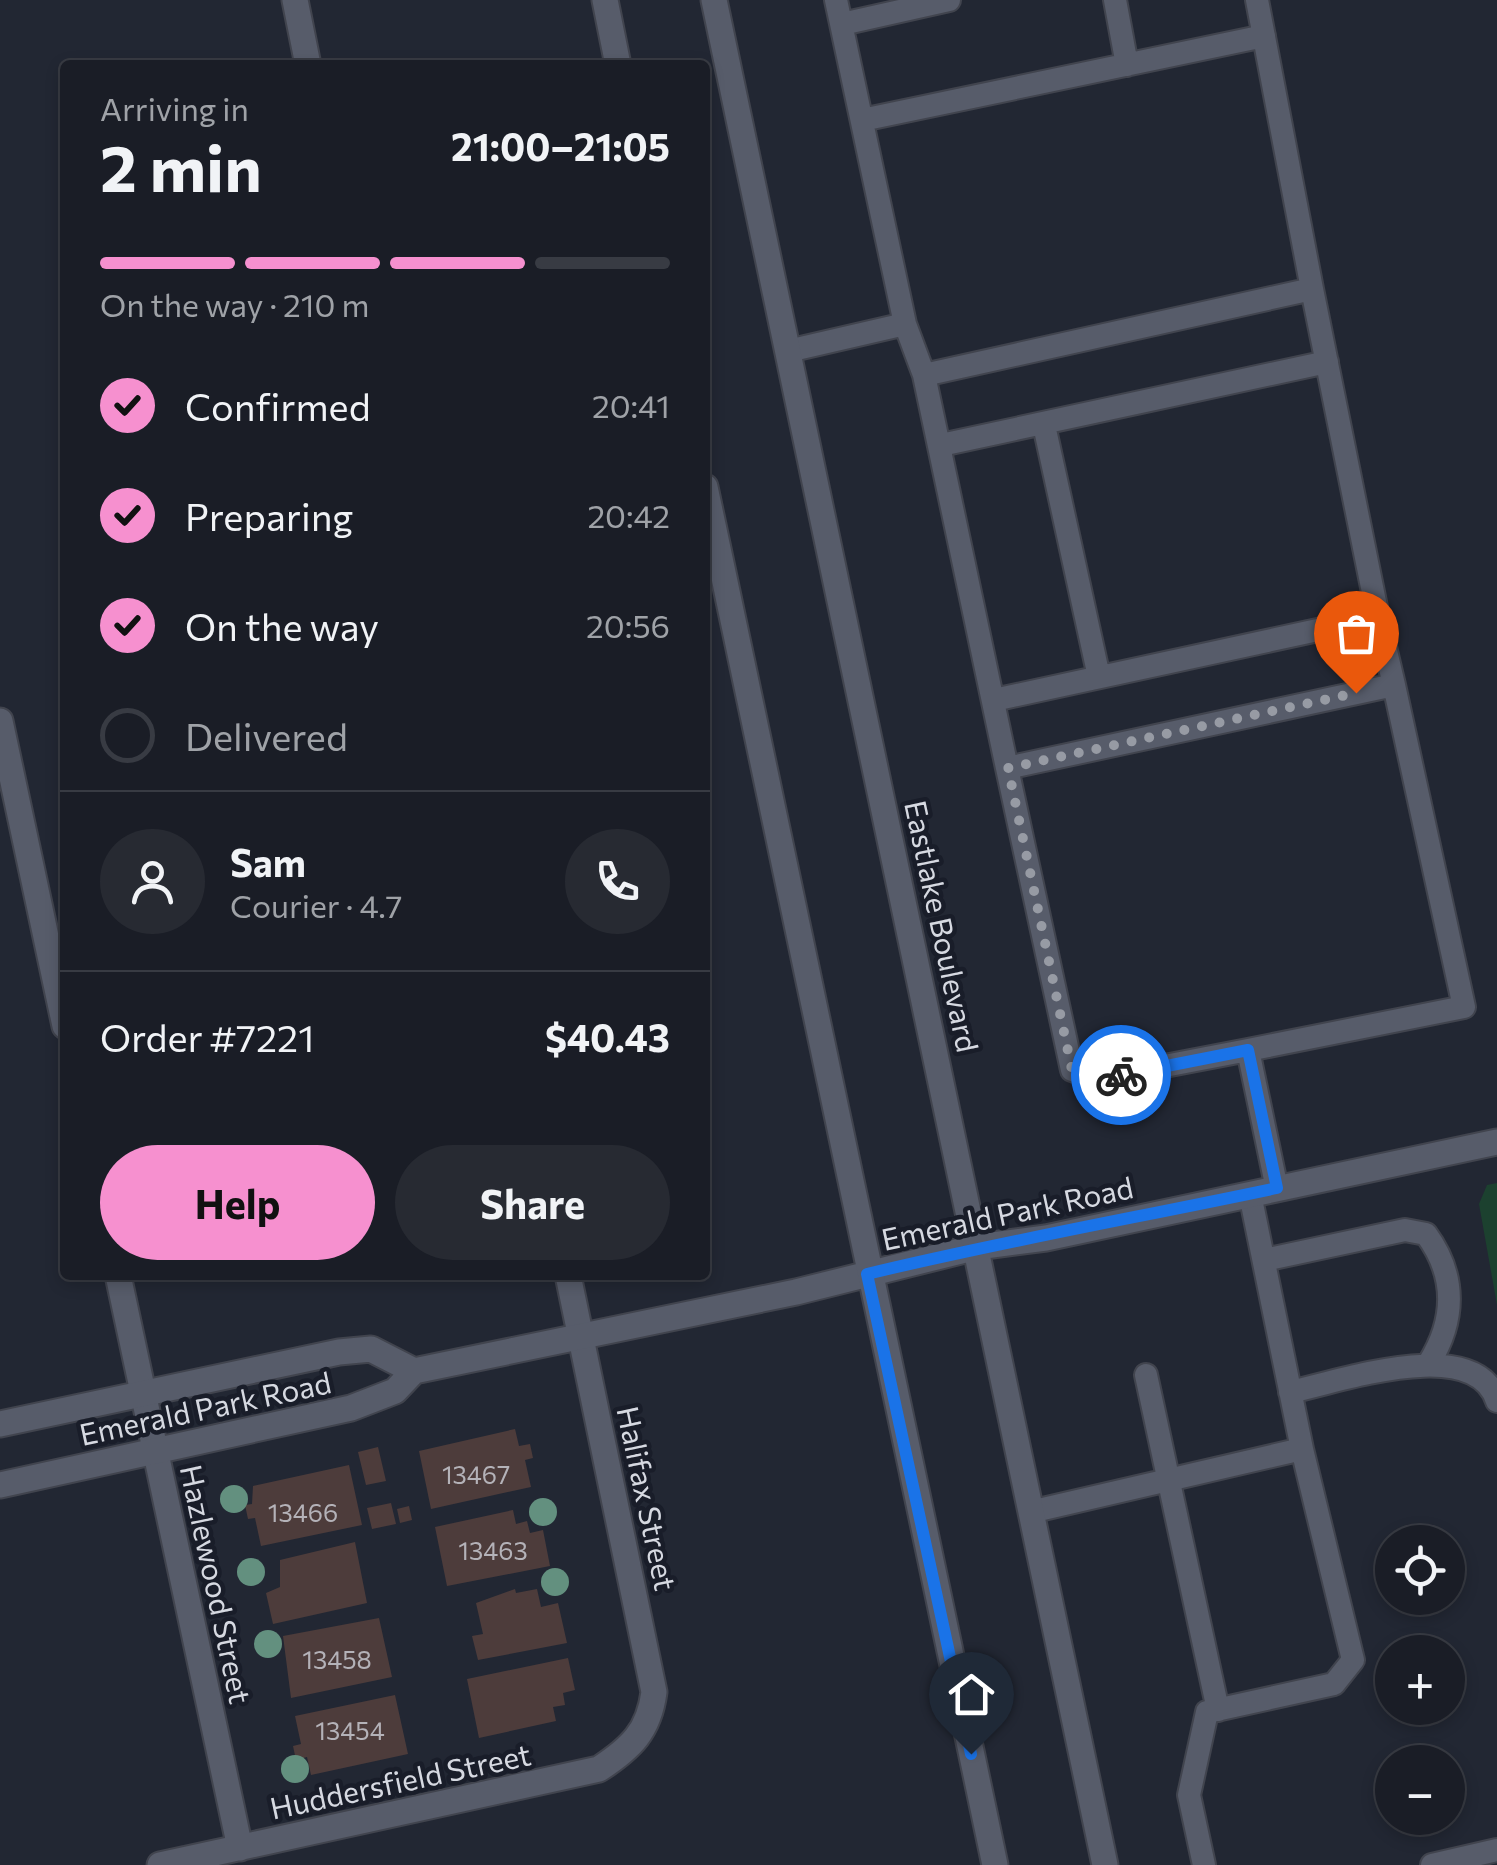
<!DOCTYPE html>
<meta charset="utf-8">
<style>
body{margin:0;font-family:Commissioner,sans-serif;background:#272a32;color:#f1f3f6;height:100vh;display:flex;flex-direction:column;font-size:38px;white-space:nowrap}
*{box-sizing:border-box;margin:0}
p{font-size:32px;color:#9fa2a7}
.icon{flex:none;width:55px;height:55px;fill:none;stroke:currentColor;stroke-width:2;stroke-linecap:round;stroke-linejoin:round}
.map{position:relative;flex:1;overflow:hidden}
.sheet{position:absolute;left:60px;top:60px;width:650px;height:1220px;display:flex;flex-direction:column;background:#1a1d26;border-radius:10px;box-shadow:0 5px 15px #0003,0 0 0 2px #383b43}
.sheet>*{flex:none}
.controls{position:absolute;left:1375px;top:1525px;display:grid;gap:20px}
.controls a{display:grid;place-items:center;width:90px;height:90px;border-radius:50%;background:#1a1d26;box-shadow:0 5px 15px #0003,0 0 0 2px #383b43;font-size:50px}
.pin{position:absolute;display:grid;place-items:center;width:85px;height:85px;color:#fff;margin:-102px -42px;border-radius:50% 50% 50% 0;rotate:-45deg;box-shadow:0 0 10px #0007}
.pin .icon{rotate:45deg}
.courier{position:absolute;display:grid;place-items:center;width:100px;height:100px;margin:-50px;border:8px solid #1a73e8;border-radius:50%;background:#fff;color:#222;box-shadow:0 2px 12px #0007}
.headline em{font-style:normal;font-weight:700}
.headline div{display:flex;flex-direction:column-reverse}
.headline{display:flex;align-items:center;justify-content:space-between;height:170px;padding:0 40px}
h1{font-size:65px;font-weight:700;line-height:75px}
.bar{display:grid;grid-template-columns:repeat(4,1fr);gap:15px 10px;align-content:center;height:120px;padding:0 40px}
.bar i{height:12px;border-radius:8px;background:#383b43}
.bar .selected{background:#f690cf}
.bar p{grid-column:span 4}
.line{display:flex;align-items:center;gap:25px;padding:0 40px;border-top:2px solid #383b43}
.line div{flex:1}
.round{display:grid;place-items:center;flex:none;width:105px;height:105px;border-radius:52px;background:#272a32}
ol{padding:0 40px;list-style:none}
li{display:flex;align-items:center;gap:30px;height:110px}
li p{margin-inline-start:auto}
li .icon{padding:10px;border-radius:50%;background:#f690cf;color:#111;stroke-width:4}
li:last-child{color:#9fa2a7}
li i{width:55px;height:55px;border:5px solid #383b43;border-radius:50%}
.button{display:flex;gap:20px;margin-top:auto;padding:20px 40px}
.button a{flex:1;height:115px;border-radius:60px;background:#f690cf;color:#111;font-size:40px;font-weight:700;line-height:115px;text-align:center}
.button a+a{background:#272a32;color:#f1f3f6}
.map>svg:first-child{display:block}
.green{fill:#1c412f}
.building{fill:#4d3c3b}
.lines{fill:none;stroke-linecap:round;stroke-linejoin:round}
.service-casing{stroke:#41444e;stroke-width:26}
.minor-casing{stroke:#41444e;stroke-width:29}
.tertiary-casing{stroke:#41444e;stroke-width:29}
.secondary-casing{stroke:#41444e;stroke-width:29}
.service{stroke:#575c6a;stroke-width:22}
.minor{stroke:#575c6a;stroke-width:25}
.tertiary{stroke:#575c6a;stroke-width:25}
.secondary{stroke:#575c6a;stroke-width:25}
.tree{fill:#63907f}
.done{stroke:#979ba4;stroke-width:10;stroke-dasharray:0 18}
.route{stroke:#1a73e8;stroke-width:12}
.labels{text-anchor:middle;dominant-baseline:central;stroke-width:9;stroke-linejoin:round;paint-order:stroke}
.number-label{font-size:25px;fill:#b4b2b8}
.street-label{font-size:30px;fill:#d6d9e1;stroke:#191d29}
</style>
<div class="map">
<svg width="1497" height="1865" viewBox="0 0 1497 1865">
<rect width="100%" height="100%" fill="#222733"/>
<path class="green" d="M 1497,1183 L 1497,1305 L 1479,1204 L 1487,1185 Z"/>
<path class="building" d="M 515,1429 L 519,1446 L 530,1444 L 533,1458 L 525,1460 L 531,1487 L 431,1509 L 419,1451 Z
M 378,1447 L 386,1481 L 366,1485 L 358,1452 Z
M 349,1465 L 362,1525 L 261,1546 L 255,1518 L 248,1519 L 245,1505 L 252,1504 L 253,1486 Z
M 391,1503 L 396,1524 L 372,1529 L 367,1508 Z
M 409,1506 L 412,1520 L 400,1523 L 397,1509 Z
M 513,1510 L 516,1524 L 527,1521 L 530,1533 L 543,1530 L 550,1566 L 447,1586 L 435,1527 Z
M 355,1542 L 367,1603 L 273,1624 L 266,1593 L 280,1587 L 280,1560 Z
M 515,1589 L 516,1593 L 537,1589 L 541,1607 L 558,1603 L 567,1643 L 478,1660 L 472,1636 L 483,1634 L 476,1603 Z
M 379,1618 L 392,1677 L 291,1698 L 283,1636 Z
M 568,1658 L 575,1690 L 563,1693 L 565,1705 L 553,1707 L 556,1721 L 479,1738 L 467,1679 Z
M 395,1695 L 408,1754 L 311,1775 L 307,1757 L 296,1760 L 293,1746 L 301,1744 L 295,1716 Z"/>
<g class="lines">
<g class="service-casing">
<path id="service" d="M 1115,0 L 1127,65
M 842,24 L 949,0
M 862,120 L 1264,36
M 905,324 L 924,375 L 1312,289 L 1257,0
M 788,351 L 905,324 L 836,0
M 924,375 L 1007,768
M 1044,425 L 1099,677
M 941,445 L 1327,362
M 1378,617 L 1394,685
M 994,700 L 1378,617 L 1312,289
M 1248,1050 L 1097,1079 L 1072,1070 L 1007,768 L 1394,685 L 1464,1007 L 1248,1050 L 1277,1189
M 1264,1260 L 1405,1230 L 1426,1234 C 1457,1276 1455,1321 1429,1363
M 1146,1375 L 1218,1710
M 1290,1392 C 1339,1382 1475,1333 1497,1401
M 1030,1512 L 1302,1449 L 1250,1194
M 1204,1865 L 1189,1795 L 1207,1712 L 1334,1684 L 1353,1660 L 1302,1449
M 1432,1865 L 1497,1850"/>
</g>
<g class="minor-casing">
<path id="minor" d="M 295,0 L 308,65
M 0,721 L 65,1026
M 118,1275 L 240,1848
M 160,1865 L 599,1769 C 631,1748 649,1731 654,1692 L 568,1275"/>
</g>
<g class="tertiary-casing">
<path id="tertiary" d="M 0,1424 L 339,1352 L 371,1349 L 414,1371
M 0,1485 L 351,1408 L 395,1391 L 414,1371 L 796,1292 L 977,1247 L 1046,1238 L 1497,1142"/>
</g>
<g class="secondary-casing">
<path id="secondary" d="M 605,0 L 618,65
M 714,0 L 1105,1865
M 705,487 L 995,1865"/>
</g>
<use href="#service" class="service"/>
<use href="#minor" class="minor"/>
<use href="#tertiary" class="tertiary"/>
<use href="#secondary" class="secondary"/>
</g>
<g class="tree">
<circle cx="234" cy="1499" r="14"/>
<circle cx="543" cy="1512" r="14"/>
<circle cx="251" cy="1572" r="14"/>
<circle cx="555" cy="1582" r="14"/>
<circle cx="268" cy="1644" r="14"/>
<circle cx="295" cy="1769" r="14"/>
</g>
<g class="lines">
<path class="done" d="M 1121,1075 L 1097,1079 L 1072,1070 L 1008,768 L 1356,693"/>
<path class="route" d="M 971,1754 L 867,1274 C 1003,1241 1140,1217 1277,1188 L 1248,1050 L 1121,1075"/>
</g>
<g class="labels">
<g class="number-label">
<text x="476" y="1474">13467</text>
<text x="303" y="1512">13466</text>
<text x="493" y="1550">13463</text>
<text x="337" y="1659">13458</text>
<text x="350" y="1730">13454</text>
</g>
<g class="street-label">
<text transform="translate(943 926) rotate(78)">Eastlake Boulevard</text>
<text transform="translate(1007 1212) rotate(-12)">Emerald Park Road</text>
<text transform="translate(205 1407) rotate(-12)">Emerald Park Road</text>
<text transform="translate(648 1498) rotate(78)">Halifax Street</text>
<text transform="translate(217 1584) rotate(78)">Hazlewood Street</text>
<text transform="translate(400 1780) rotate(-12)">Huddersfield Street</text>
</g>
</g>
</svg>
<div class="controls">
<a><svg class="icon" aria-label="locate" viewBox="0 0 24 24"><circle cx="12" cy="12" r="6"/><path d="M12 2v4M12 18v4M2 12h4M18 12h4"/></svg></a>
<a>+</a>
<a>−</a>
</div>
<div class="pin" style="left:1356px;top:693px;background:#ea580c"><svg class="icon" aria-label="bag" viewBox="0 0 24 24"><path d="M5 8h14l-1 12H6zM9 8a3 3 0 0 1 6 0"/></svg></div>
<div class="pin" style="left:971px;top:1754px;background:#1f2937"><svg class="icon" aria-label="home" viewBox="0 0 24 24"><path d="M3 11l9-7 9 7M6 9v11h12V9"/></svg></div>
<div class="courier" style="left:1121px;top:1075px"><svg class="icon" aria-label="bike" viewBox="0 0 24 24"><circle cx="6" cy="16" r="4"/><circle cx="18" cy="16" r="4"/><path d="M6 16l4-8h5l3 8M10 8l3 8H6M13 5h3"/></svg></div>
<section class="sheet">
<div class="headline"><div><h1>2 min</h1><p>Arriving in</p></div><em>21:00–21:05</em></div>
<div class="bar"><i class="selected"></i><i class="selected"></i><i class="selected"></i><i></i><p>On the way · 210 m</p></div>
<ol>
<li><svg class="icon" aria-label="check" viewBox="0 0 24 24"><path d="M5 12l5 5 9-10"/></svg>Confirmed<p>20:41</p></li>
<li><svg class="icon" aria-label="check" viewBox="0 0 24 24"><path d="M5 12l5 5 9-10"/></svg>Preparing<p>20:42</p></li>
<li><svg class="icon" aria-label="check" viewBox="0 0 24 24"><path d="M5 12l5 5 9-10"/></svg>On the way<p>20:56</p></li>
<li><i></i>Delivered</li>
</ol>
<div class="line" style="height:180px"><a class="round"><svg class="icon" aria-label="person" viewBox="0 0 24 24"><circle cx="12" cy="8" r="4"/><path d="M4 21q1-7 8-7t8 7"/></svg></a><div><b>Sam</b><p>Courier · 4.7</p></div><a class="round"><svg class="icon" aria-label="phone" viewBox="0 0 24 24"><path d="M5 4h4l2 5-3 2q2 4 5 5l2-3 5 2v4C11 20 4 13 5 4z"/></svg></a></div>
<div class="line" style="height:130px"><div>Order #7221</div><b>$40.43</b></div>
<div class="button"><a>Help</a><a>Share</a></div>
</section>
</div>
